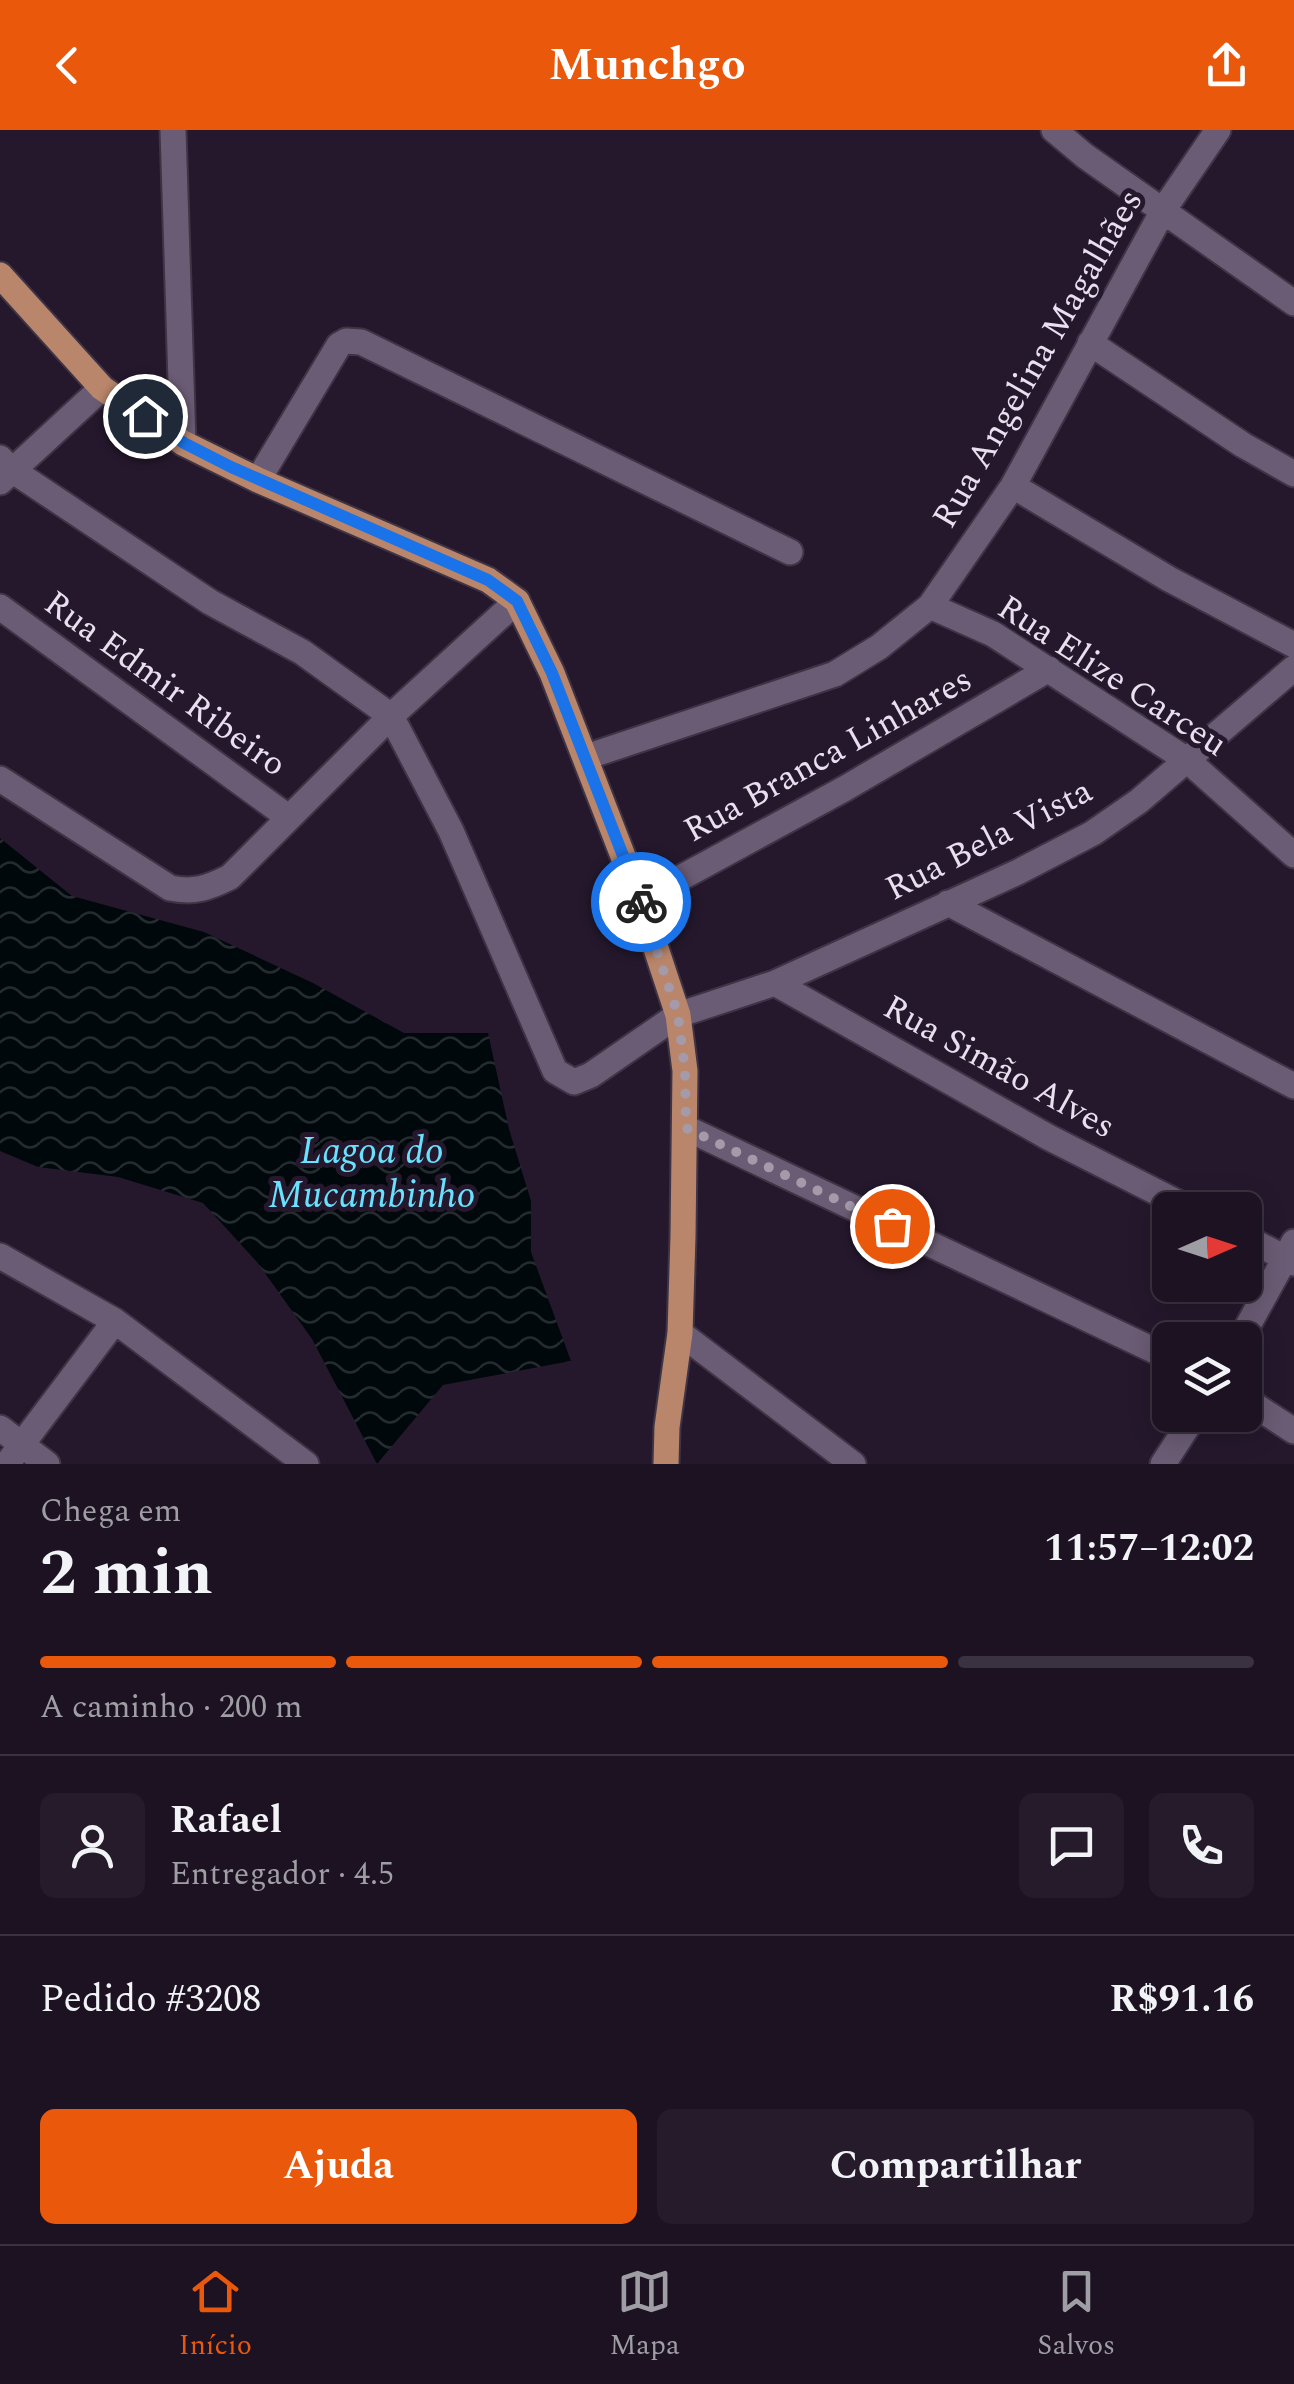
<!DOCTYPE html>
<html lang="pt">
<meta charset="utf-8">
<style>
body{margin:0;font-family:Spectral,serif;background:#251b2a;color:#f1f3f6;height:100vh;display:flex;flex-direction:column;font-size:38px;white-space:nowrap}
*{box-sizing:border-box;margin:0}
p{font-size:32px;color:#a09ea5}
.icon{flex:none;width:55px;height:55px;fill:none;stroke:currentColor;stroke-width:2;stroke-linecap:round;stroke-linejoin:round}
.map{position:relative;height:1334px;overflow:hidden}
.sheet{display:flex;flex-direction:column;background:#1c1222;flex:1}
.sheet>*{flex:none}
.needle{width:65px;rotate:87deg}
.tools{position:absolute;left:1152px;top:1062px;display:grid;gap:20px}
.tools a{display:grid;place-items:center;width:110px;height:110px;border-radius:15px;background:#1c1222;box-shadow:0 5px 25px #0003,0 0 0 2px #3a3240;font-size:50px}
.pin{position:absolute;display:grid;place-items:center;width:85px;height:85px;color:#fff;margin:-42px;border:5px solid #fff;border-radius:50%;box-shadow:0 2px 10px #0007}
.courier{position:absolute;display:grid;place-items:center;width:100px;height:100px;margin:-50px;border:8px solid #1a73e8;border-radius:50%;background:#fff;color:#222;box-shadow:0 2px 12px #0007}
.head em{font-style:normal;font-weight:700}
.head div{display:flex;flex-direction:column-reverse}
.head{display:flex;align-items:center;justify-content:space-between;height:170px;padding:0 40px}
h1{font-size:65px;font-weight:700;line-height:75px}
.bar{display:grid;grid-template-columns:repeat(4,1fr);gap:15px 10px;align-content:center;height:120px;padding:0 40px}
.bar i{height:12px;border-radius:8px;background:#3a3240}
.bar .current{background:#ea580c}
.bar p{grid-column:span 4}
.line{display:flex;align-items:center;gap:25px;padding:0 40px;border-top:2px solid #3a3240}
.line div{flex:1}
.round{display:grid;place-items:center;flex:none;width:105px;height:105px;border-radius:15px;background:#251b2a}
.cta{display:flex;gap:20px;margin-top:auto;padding:20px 40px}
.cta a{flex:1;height:115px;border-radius:15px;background:#ea580c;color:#fff;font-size:40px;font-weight:700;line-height:115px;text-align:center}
.cta a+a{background:#251b2a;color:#f1f3f6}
header{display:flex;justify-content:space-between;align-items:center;height:130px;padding:0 40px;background:#ea580c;color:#fff;font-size:45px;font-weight:700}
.menu{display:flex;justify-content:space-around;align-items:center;height:140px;border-top:2px solid #3a3240;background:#1c1222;font-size:28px;color:#a09ea5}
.menu a{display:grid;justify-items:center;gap:5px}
.menu .current{color:#ea580c}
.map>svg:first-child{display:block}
.water{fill:url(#water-waves)}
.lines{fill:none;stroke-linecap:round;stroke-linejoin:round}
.minor-casing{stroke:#3e3445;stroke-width:29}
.major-casing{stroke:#3e3445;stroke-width:29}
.minor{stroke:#6b5c75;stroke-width:25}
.major{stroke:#b9866b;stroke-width:25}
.done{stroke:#a49aaa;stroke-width:10;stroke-dasharray:0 18}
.route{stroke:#1a73e8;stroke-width:12}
.labels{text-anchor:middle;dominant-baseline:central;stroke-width:10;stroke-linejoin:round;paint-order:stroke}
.street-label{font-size:35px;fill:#e8e0ee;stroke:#25182d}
.water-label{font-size:38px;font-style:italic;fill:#69e2ff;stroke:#25182d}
</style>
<header><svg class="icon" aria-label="back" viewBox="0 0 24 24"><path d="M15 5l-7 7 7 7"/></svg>Munchgo<svg class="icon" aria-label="share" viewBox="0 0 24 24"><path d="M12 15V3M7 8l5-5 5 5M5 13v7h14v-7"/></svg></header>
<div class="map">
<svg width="1294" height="1334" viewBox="0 0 1294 1334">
<defs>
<pattern id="water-waves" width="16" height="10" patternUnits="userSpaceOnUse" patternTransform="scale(2.5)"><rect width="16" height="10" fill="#00080b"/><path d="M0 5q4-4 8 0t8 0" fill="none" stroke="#252c2f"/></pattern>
</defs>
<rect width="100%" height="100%" fill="#25182d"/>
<path class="water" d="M 0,708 L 72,766 L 204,802 L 313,853 L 404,903 L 488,903 L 509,999 L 531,1071 L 531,1122 L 571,1231 L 443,1255 L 377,1334 L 312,1209 L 257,1132 L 203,1073 L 118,1047 L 38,1037 L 0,1021 Z"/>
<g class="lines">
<g class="minor-casing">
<path id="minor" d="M 173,0 L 183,313
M 1054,0 L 1085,26 L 1294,173
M 1090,213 L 1243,315 L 1294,344
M 0,328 L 12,340 L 210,472 L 302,522 L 391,586 L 451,701 L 555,941 L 574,952 L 591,945 L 678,885 L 775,853 L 1018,742 L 1093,703 L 1139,671 L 1294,538
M 258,350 L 339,215 L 346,211 L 361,212 L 790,422
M 0,352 L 102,258
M 1013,356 L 1169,449 L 1294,515
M 930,476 L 993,504 L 1187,630 L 1294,725
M 0,477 L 288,687
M 586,627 L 835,544 L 879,517 L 930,476 L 1013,356 L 1164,79 L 1218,0
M 0,649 L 170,758 C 194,763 208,758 230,747 L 391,586 L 517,471
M 640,770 L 844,659 L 1049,539
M 948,773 L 1294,956
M 775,853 L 1048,1007 L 1192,1080
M 686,998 L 1170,1228
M 1245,1107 L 1294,1133
M 0,1126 L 115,1191 L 306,1334
M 680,1203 L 853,1334
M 1240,1210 L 1294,1112
M 1245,1269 L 1294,1301
M 0,1298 L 47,1334
M 7,1334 L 115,1191
M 1163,1334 L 1195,1285"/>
</g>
<g class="major-casing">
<path id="major" d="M 0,145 L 102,258 L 183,313 L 258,350 L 488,450 L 517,471 L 552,543 L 640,770 L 678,885 L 685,941 L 683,1106 L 680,1203 L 667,1297 L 666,1334"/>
</g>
<use href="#minor" class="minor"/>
<use href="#major" class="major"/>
</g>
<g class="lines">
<path class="done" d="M 641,772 L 678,885 L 685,941 L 686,998 L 892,1096"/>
<path class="route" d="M 145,286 L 184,313 L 231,337 L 488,450 L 517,471 L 552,543 L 641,772"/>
</g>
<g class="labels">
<g class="street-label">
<text transform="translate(1038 229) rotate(-60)">Rua Angelina Magalhães</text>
<text transform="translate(1112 546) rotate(33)">Rua Elize Carceu</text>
<text transform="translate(165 554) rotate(36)">Rua Edmir Ribeiro</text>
<text transform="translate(828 625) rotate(-29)">Rua Branca Linhares</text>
<text transform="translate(989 710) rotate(-27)">Rua Bela Vista</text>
<text transform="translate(999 937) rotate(29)">Rua Simão Alves</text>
</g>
<g class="water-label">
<text x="372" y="1022">Lagoa do<tspan x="372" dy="44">Mucambinho</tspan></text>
</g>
</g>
</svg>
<div class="tools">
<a><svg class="needle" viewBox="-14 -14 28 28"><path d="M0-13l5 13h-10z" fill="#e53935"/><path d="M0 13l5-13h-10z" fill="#a09ea5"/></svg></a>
<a><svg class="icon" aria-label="layers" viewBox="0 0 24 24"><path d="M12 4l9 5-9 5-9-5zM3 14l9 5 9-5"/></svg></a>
</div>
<div class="pin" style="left:892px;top:1096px;background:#ea580c"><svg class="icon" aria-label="bag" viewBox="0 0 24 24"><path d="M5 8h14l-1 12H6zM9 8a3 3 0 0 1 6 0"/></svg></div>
<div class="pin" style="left:145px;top:286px;background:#1f2937"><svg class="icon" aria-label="home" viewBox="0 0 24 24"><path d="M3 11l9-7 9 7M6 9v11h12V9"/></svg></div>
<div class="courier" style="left:641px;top:772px"><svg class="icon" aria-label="bike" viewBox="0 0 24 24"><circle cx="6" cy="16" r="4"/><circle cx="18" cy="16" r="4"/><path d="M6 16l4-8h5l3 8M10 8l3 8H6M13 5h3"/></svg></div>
</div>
<section class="sheet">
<div class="head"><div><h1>2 min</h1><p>Chega em</p></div><em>11:57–12:02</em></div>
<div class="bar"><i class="current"></i><i class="current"></i><i class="current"></i><i></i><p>A caminho · 200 m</p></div>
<div class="line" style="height:180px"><a class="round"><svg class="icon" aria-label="person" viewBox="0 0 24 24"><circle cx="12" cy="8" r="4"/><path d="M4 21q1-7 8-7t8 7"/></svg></a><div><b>Rafael</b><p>Entregador · 4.5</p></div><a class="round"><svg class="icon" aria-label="chat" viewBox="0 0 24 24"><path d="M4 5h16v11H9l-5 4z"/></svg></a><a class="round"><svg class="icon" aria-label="phone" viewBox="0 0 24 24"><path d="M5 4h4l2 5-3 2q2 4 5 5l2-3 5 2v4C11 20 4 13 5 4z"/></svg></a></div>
<div class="line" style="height:130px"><div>Pedido #3208</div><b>R$91.16</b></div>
<div class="cta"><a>Ajuda</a><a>Compartilhar</a></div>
</section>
<nav class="menu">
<a class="current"><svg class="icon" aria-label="home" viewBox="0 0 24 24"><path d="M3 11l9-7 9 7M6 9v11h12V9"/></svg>Início</a>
<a><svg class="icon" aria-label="map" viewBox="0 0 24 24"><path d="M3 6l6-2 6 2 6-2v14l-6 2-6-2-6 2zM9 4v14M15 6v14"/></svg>Mapa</a>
<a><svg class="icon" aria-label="saved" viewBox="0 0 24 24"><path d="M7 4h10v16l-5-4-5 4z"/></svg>Salvos</a>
</nav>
